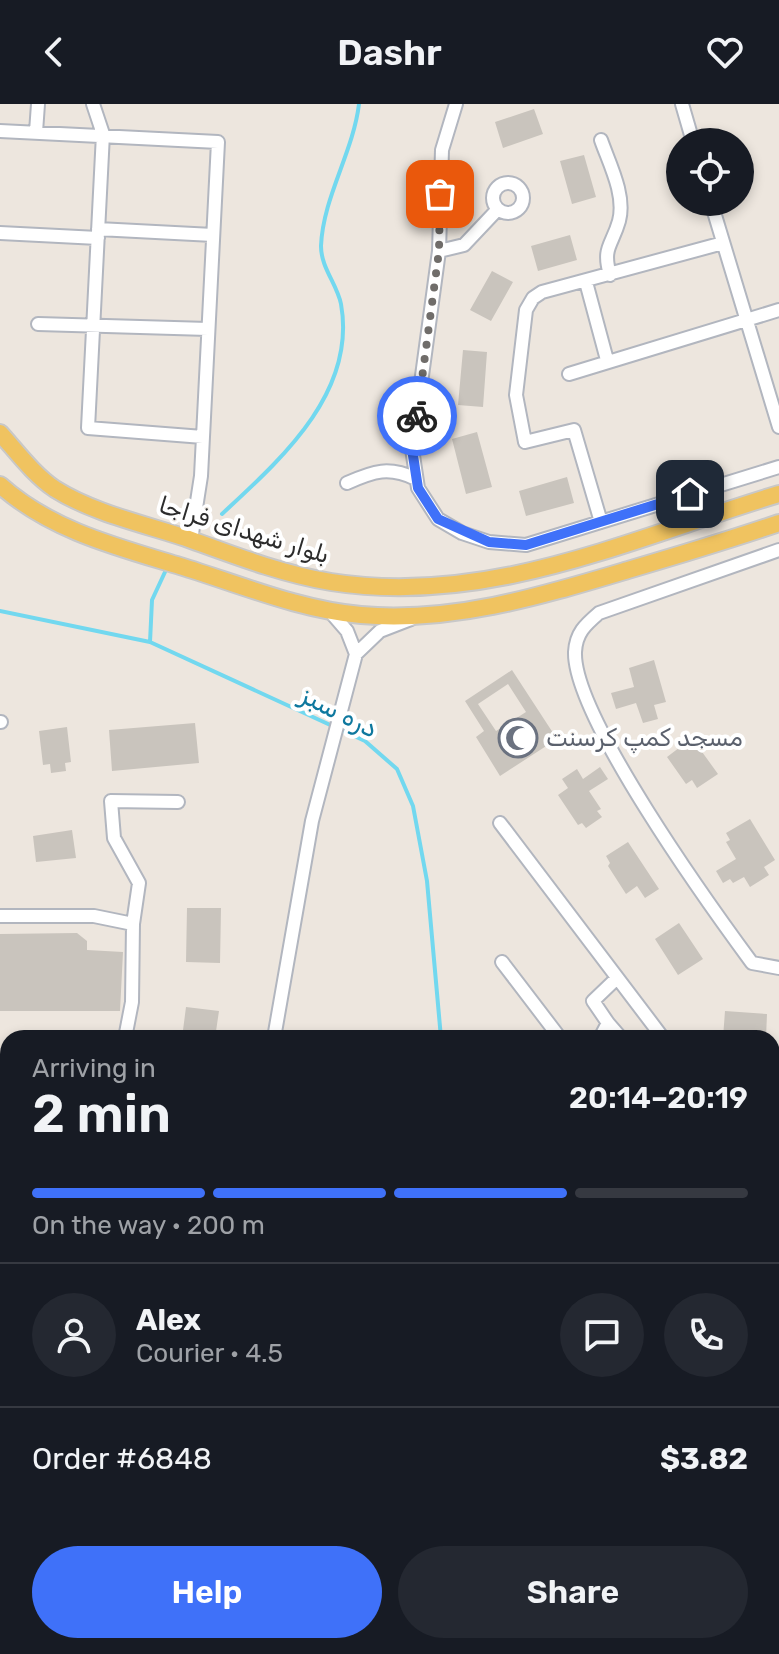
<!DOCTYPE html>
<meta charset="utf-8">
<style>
body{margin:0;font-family:Rubik,Vazirmatn,sans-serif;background:#242831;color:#f1f3f6;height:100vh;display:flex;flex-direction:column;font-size:30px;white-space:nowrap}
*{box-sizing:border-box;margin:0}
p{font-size:26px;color:#9ea1a6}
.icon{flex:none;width:44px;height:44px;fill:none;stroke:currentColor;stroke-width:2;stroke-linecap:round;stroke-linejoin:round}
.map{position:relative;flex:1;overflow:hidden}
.sheet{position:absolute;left:0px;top:926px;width:780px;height:624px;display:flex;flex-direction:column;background:#171b24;border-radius:24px 24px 0 0;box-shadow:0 4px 12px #0003}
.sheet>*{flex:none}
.buttons{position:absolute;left:666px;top:24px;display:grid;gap:16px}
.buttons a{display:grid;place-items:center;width:88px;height:88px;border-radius:50%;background:#171b24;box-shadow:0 4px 12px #0003;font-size:40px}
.pin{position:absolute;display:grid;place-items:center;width:68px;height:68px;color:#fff;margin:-34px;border-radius:16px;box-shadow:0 4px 12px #0006}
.courier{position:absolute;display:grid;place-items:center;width:80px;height:80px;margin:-40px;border:6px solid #3f71f9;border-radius:50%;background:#fff;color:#222;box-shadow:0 2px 10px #0007}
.overview em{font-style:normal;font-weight:600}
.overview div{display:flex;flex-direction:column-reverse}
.overview{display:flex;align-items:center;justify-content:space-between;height:136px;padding:0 32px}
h1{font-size:52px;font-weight:600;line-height:60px}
.bar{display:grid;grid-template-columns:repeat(4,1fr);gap:12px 8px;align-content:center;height:96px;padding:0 32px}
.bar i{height:10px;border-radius:6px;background:#363941}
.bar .selected{background:#3f71f9}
.bar p{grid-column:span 4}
.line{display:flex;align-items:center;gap:20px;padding:0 32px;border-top:2px solid #363941}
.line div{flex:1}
.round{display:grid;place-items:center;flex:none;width:84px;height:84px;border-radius:42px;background:#242831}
.button{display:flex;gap:16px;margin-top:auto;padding:16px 32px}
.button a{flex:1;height:92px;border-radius:48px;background:#3f71f9;color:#fff;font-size:32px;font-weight:600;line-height:92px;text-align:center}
.button a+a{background:#242831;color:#f1f3f6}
header{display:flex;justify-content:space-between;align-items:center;height:104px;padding:0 32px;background:#171b24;font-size:36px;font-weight:600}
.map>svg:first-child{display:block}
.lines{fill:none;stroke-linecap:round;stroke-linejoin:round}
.stream{stroke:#72d8ef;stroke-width:4}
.building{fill:#c9c4bd;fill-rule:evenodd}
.minor-casing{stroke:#b2b6bf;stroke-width:16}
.major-casing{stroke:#c8c8c8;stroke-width:20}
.minor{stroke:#fff;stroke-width:12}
.major{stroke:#f0c360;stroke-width:16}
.done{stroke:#706d6a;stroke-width:8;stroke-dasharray:0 14.4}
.route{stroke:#3f71f9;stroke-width:10}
.labels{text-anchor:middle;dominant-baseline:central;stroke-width:8;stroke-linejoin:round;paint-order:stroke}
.street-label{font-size:24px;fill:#2c2c2c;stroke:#fff}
.worship-label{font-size:24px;fill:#5b616d;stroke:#fff;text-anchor:start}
.water-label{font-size:26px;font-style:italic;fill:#0e789e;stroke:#fff}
</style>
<header><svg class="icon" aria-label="back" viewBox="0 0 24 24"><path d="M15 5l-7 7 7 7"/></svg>Dashr<svg class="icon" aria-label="heart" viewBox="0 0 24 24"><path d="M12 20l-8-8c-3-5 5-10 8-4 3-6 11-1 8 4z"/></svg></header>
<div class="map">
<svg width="779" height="1550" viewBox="0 0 779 1550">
<rect width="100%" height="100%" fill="#ede6de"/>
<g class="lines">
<path class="stream" d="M 222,410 C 280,356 357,289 341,200 C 337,180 321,164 321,142 C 323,93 353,49 359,0
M 0,507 L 150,538 L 365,637 L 397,665 L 413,702 L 427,777 L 441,934
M 150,538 L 152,496 L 165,468
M 772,1160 L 779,1161"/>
</g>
<path class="building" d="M 534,5 L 543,30 L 503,44 L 495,18 Z
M 584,51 L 596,93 L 572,100 L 560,57 Z
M 570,131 L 577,156 L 538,167 L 531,142 Z
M 492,167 L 513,178 L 491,217 L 470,206 Z
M 463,246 L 487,248 L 483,303 L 458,301 Z
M 477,328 L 492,383 L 466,390 L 452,335 Z
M 567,373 L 574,399 L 526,412 L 519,387 Z
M 654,556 L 666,598 L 654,601 L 658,615 L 643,619 L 636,599 L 616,605 L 611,589 L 634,583 L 629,564 Z
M 512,566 L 557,635 L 500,672 L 476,633 L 484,627 L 465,597 ZM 508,580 L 526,608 L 496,627 L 478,600 Z
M 195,619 L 199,659 L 112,667 L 109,626 Z
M 67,623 L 71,658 L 65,659 L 66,667 L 51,669 L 50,660 L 43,661 L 39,627 Z
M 692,634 L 718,670 L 697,684 L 692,676 L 686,680 L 667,653 Z
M 600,663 L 608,675 L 589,687 L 601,705 L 597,707 L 602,713 L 586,724 L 582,719 L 578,721 L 558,691 L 568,684 L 562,675 L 577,665 L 583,675 Z
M 750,715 L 775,756 L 764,763 L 769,771 L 750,783 L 744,773 L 733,779 L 730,775 L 723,779 L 716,767 L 736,755 L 726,738 L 730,736 L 726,729 Z
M 72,726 L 76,754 L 36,758 L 33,732 Z
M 628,738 L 659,785 L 645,794 L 637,782 L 626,790 L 608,762 L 610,759 L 606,752 Z
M 187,804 L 221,804 L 220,859 L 186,858 Z
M 679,819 L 703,855 L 678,871 L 655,835 Z
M 77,829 L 87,837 L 87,846 L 123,848 L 120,907 L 0,907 L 0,830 Z
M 186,903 L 219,907 L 215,934 L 182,934 Z
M 725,907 L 767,910 L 766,934 L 723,934 Z"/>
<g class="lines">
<g class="minor-casing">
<path id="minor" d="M 93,0 L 103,30 L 88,324 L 203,333
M 456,0 L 442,46 L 439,147 L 412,345 L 418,384 L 438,415 L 462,429 L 489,438 L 526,441 L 779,363
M 682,0 L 693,38
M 0,27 L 218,38 L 201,372 L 191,436
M 36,28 L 38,0
M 601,36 C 609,59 626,91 619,117 C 612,142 602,143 610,171
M493 94a15 15 0 1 1 30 0a15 15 0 1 1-30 0Z
M 711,98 L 779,323
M 98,125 L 213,131
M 0,129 L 98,134
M 439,147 L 464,141 L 498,105
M 586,178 L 607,256
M 38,220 L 208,225
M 569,270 L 779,206
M 347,379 C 374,367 389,362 416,375
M 601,418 L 574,326 L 525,338 L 516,291 L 526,206 L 533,194 L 542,188 L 723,139
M 779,446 L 599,509 C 585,521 576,529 575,548 C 573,612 710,802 752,859 L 779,864
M 328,505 L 347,527 L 356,550 L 380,527 L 411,515
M 0,618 L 1,618
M 500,719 L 663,934
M 0,812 L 94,812 L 133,820
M 502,858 L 560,934
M 608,919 L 621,934
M 125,934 L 132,898 L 133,820 L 139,779 L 114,734 L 111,697 L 178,698
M 274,934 L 312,717 L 356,550
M 600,934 L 608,919 L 593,897 L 617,874
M 0,978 L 8,978
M 772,985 L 779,986
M 0,1116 L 8,1115
M 0,1292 L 8,1291
M 772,1333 L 779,1333
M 0,1362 L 8,1363
M 0,1424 L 8,1420
M 772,1515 L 779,1513
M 662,1546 L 676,1542"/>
</g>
<g class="major-casing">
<path id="major" d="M 0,329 C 17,348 34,371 55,385 C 93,409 144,420 186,434 C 233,451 282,470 331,478 C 489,503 632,434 779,390
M 0,381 C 50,426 117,443 180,462 C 239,480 300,506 361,511 C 453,519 541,492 628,466 C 679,451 729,436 779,419
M 61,1542 L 236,1550
M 0,1545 L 56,1542"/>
</g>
<use href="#minor" class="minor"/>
<use href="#major" class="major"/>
</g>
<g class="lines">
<path class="done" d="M 417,312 L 439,147 L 440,90"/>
<path class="route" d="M 417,312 L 412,345 L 418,384 L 438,415 L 489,438 L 526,441 L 690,390"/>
</g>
<defs>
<g id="mosque-ring" transform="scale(2)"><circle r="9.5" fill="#fff" stroke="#6b7280" stroke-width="1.5"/><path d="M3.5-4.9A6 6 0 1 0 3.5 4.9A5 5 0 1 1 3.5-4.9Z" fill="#6b7280"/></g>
</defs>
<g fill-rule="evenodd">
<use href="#mosque-ring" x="518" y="634"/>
</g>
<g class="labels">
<g class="street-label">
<text transform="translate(244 426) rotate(17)">بلوار شهدای فراجا</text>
</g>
<g class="worship-label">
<text x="546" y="634">مسجد کمپ کرسنت</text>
</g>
<g class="water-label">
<text transform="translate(339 608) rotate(27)">دره سبز</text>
</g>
</g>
</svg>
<div class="buttons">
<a><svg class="icon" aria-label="locate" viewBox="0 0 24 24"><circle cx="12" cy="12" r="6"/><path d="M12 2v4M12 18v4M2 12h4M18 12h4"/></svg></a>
</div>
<div class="pin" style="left:440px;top:90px;background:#ea580c"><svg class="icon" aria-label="bag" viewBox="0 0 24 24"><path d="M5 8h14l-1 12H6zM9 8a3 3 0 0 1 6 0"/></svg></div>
<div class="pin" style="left:690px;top:390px;background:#1f2937"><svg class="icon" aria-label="home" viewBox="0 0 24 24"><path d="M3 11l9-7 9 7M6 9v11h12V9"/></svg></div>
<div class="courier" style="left:417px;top:312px"><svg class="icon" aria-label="bike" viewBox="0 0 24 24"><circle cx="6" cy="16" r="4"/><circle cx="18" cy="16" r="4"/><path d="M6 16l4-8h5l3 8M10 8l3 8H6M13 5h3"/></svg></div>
<section class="sheet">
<div class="overview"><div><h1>2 min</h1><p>Arriving in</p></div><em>20:14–20:19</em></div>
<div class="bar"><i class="selected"></i><i class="selected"></i><i class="selected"></i><i></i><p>On the way · 200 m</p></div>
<div class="line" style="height:144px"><a class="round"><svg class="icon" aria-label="person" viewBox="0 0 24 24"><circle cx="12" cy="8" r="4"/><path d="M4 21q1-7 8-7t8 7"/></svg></a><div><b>Alex</b><p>Courier · 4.5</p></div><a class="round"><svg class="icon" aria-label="chat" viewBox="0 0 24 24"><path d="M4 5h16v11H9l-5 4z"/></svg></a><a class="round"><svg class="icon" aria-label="phone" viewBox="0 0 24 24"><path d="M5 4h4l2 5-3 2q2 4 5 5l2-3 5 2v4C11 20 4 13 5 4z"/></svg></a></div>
<div class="line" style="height:104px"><div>Order #6848</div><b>$3.82</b></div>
<div class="button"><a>Help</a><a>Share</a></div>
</section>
</div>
